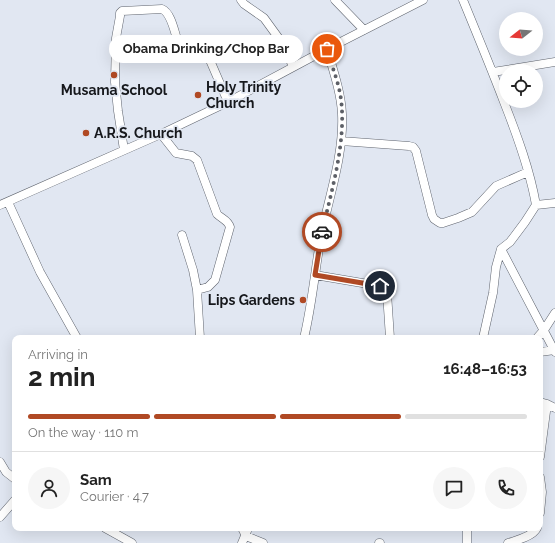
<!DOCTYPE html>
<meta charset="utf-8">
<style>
body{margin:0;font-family:Raleway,sans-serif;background:#f6f6f6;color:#222;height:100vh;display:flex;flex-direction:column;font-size:15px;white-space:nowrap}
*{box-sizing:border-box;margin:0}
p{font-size:13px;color:#767676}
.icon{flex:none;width:22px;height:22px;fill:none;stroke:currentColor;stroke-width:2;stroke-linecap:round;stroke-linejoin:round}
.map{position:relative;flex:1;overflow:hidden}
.side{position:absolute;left:12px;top:335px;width:531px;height:196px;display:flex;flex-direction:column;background:#fff;border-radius:8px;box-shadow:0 4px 16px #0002}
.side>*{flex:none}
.needle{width:26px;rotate:253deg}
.controls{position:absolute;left:499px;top:12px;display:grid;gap:8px}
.controls a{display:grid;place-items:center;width:44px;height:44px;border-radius:50%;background:#fff;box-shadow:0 4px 16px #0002;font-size:20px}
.pin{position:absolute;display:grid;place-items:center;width:34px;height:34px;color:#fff;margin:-17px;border:2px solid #fff;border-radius:50%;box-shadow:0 1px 4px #0007}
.courier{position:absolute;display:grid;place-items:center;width:40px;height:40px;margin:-20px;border:3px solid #b04924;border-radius:50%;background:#fff;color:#222;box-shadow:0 1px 5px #0007}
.bubble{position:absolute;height:28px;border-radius:14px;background:#fff;box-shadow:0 4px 16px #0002;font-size:13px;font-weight:700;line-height:28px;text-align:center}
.headline em{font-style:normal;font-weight:700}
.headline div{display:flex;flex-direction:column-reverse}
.headline{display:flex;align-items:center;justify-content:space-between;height:68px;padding:0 16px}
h1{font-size:26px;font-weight:700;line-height:30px}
.bar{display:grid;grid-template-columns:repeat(4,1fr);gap:6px 4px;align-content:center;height:48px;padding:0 16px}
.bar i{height:5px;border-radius:3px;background:#e0e0e0}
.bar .on{background:#b04924}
.bar p{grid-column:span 4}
.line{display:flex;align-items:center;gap:10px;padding:0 16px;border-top:1px solid #e0e0e0}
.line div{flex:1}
.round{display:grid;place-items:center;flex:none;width:42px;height:42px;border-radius:21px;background:#f6f6f6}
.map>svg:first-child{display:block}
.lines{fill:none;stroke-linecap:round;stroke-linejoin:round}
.minor-casing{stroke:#5f646e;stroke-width:9}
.minor{stroke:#fff;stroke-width:8}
.done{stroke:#5d6067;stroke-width:4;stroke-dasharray:0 7.2}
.route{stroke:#b04924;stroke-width:5}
.poi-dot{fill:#b04924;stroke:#e1e7f2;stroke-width:1.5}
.labels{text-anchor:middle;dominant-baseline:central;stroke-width:3.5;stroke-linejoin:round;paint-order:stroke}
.poi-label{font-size:14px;font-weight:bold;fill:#16181c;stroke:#e1e7f2;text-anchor:start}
</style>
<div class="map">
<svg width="555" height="543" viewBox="0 0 555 543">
<rect width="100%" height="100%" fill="#e1e7f2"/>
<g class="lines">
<g class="minor-casing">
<path id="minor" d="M 241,0 L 244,4 L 264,18 L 280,40 L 286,50 L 293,67
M 335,0 L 364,30
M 463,0 C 477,34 491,68 504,102 C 517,135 530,170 536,205 L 525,222 L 510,242 L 501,249 L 496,267 L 493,293 L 483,338
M 493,72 L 555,62
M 161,134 L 176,153 L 192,156 L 197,160 L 217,214 C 222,219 228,220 230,227 L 215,280 L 208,287 L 197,290
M 341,141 L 409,146 L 413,147 L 416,151 L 432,215 L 434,219 L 440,223 L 443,223 L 458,218 L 472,212 L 496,186 L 528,172
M 124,150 L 118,111 L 115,82 L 116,38 L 120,16 L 120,13 L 122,11 L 162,9 C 171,13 174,30 177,39 L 181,43 C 188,42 197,38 203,44 L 228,102
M 8,202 L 40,272 L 77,338
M 0,205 L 161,134 L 228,102 L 327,49 L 423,0
M 536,205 L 555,203
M 182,235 L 193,270 L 197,290 L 200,338
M 501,249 L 555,352
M 315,275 L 380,286 L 385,288 L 387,293 L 390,338
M 304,338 C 312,305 315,270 321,236 C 329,196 344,155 342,114 C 341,92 333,70 327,49
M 537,338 L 544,330 L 555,313
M 540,352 L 555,350
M 540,402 L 547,404 L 555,408
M 540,457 L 547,404
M 0,462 L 6,472 L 15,479
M 540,477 L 542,492 L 540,513
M 0,517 L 15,500
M 105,528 L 132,543
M 242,528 L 246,536 L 263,543
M 242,543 L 247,531
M 379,543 L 380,543
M 467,543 L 467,528
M 508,543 C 517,540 532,537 537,528"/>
</g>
<use href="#minor" class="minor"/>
</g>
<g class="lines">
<path class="done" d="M 322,232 C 332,189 348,136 340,93 C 337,78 331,64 327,49"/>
<path class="route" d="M 322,232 L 315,275 L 380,286"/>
</g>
<g class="poi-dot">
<circle cx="114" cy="75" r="4"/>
<circle cx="198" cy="95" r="4"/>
<circle cx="86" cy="133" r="4"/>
<circle cx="303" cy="300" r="4"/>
</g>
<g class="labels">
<g class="poi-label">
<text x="206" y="87">Holy Trinity<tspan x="206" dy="16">Church</tspan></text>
<text x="114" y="90" text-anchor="middle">Musama School</text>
<text x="94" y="133">A.R.S. Church</text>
<text x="295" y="300" text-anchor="end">Lips Gardens</text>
</g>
</g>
</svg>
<div class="controls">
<a><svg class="needle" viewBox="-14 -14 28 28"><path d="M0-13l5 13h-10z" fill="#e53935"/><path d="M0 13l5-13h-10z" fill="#767676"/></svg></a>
<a><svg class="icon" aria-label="locate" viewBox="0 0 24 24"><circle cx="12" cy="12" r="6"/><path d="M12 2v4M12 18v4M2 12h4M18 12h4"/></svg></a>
</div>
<div class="pin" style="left:327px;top:49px;background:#ea580c"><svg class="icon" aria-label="bag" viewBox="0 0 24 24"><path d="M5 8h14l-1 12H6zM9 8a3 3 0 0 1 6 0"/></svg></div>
<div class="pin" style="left:380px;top:286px;background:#1f2937"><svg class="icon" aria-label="home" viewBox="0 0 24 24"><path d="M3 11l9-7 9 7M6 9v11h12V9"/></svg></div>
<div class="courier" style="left:322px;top:232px"><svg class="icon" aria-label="car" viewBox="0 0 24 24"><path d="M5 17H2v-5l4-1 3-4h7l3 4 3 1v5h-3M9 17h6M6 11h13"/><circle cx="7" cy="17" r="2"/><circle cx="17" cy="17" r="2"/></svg></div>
<div class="bubble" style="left:109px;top:35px;width:194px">Obama Drinking/Chop Bar</div>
<section class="side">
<div class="headline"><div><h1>2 min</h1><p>Arriving in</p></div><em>16:48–16:53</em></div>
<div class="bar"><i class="on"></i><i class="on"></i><i class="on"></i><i></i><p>On the way · 110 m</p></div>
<div class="line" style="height:72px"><a class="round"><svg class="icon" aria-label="person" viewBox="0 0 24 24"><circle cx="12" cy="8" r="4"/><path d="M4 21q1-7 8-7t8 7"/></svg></a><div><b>Sam</b><p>Courier · 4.7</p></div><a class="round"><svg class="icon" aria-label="chat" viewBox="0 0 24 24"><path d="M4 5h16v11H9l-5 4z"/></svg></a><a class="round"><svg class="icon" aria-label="phone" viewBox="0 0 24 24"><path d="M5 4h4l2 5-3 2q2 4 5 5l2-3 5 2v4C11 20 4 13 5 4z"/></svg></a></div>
</section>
</div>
